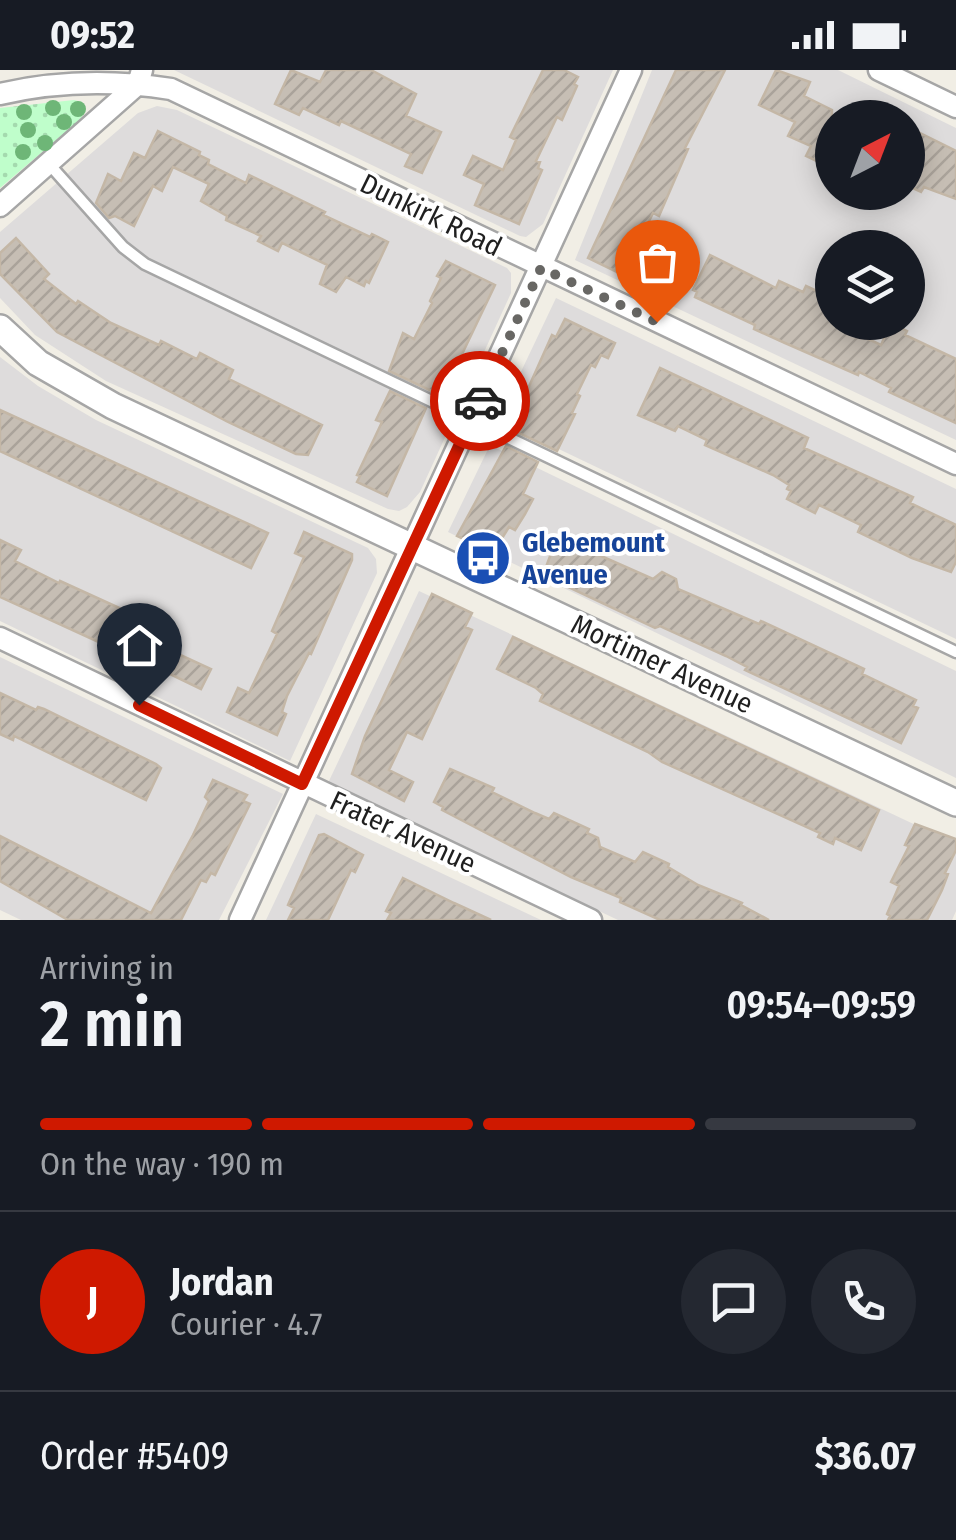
<!DOCTYPE html>
<meta charset="utf-8">
<style>
body{margin:0;font-family:"Fira Sans Condensed",sans-serif;background:#242831;color:#f1f3f6;height:100vh;display:flex;flex-direction:column;font-size:38px;white-space:nowrap}
*{box-sizing:border-box;margin:0}
p{font-size:32px;color:#9ea1a6}
.icon{flex:none;width:55px;height:55px;fill:none;stroke:currentColor;stroke-width:2;stroke-linecap:round;stroke-linejoin:round}
.map{position:relative;height:850px;overflow:hidden}
.sheet{display:flex;flex-direction:column;background:#171b24;flex:1}
.sheet>*{flex:none}
.needle{width:65px;rotate:42deg}
.fabs{position:absolute;left:815px;top:30px;display:grid;gap:20px}
.fabs a{display:grid;place-items:center;width:110px;height:110px;border-radius:50%;background:#171b24;box-shadow:0 5px 25px #0003;font-size:50px}
.pin{position:absolute;display:grid;place-items:center;width:85px;height:85px;color:#fff;margin:-102px -42px;border-radius:50% 50% 50% 0;rotate:-45deg;box-shadow:0 0 10px #0007}
.pin .icon{rotate:45deg}
.courier{position:absolute;display:grid;place-items:center;width:100px;height:100px;margin:-50px;border:8px solid #cf1900;border-radius:50%;background:#fff;color:#222;box-shadow:0 2px 12px #0007}
.head em{font-style:normal;font-weight:600}
.head div{display:flex;flex-direction:column-reverse}
.head{display:flex;align-items:center;justify-content:space-between;height:170px;padding:0 40px}
h1{font-size:65px;font-weight:600;line-height:75px}
.bar{display:grid;grid-template-columns:repeat(4,1fr);gap:15px 10px;align-content:center;height:120px;padding:0 40px}
.bar i{height:12px;border-radius:8px;background:#363941}
.bar .selected{background:#cf1900}
.bar p{grid-column:span 4}
.line{display:flex;align-items:center;gap:25px;padding:0 40px;border-top:2px solid #363941}
.line div{flex:1}
.round{display:grid;place-items:center;flex:none;width:105px;height:105px;border-radius:52px;background:#242831}
.status{display:flex;justify-content:space-between;align-items:center;height:70px;padding:0 50px;background:#171b24;direction:ltr}
.status svg{height:28px;fill:currentColor}
.map>svg:first-child{display:block}
.residential{fill:#dedcdc;fill-rule:evenodd}
.park{fill:url(#park-dots)}
.building{fill:url(#building-hatch);stroke:#c4b7a6;stroke-width:2.5}
.lines{fill:none;stroke-linecap:round;stroke-linejoin:round}
.service-casing{stroke:#a6a6a6;stroke-width:15}
.minor-casing{stroke:#a6a6a6;stroke-width:25}
.tertiary-casing{stroke:#a6a6a6;stroke-width:30}
.service{stroke:#fff;stroke-width:10}
.minor{stroke:#fff;stroke-width:20}
.tertiary{stroke:#fff;stroke-width:25}
.tree{fill:#6eb677}
.done{stroke:#686764;stroke-width:10;stroke-dasharray:0 18}
.route{stroke:#cf1900;stroke-width:12}
.labels{text-anchor:middle;dominant-baseline:central;stroke-width:8;stroke-linejoin:round;paint-order:stroke}
.street-label{font-size:28px;fill:#1f1f1f;stroke:#fff}
.transit-label{font-size:28px;font-weight:bold;fill:#164399;stroke:#fff;text-anchor:start}
</style>
<div class="status"><b>09:52</b><svg viewBox="0 0 49 12"><path d="M0 12V9h3v3zM5 12V6h3v6zM10 12V3h3v9zM15 12V0h3v12zM26 1h20v11H26zM47 4h2v5h-2z"/></svg></div>
<div class="map">
<svg width="956" height="850" viewBox="0 0 956 850">
<defs>
<pattern id="park-dots" width="8" height="8" patternUnits="userSpaceOnUse" patternTransform="scale(2.5)"><rect width="8" height="8" fill="#bffecb"/><path d="M2 2h.1M6 6h.1" fill="none" stroke="#a4d9ae" stroke-width="1.8" stroke-linecap="round"/></pattern>
<pattern id="building-hatch" width="6" height="6" patternUnits="userSpaceOnUse" patternTransform="scale(2.5)"><rect width="6" height="6" fill="#c6beb4"/><path d="M-1 1l2-2M0 6l6-6M5 7l2-2" fill="none" stroke="#aaa39a"/></pattern>
</defs>
<rect width="100%" height="100%" fill="#f1eee5"/>
<path class="residential" d="M 174,0 L 613,0 L 543,154 L 526,167 L 520,166 Z
M 652,0 L 838,0 L 956,58 L 956,370 L 575,190 ZM 832,48 L 908,48 L 908,122 L 832,122 ZM 832,178 L 908,178 L 908,252 L 832,252 Z
M 157,36 L 177,40 L 507,198 L 511,203 L 511,223 L 420,422 L 407,437 L 399,441 L 388,439 L 106,311 L 35,265 L 0,228 L 0,162 L 138,43 Z
M 556,228 L 956,419 L 956,569 L 498,350 Z
M 0,287 L 38,316 L 96,350 L 368,478 L 376,489 L 377,503 L 290,691 L 0,551 Z
M 490,375 L 956,601 L 956,708 L 448,462 Z
M 419,521 L 956,774 L 956,841 L 952,850 L 618,850 L 328,713 Z
M 0,587 L 283,724 L 219,850 L 21,850 L 0,840 Z
M 316,744 L 541,850 L 266,850 Z"/>
<path class="park" d="M 74,30 L 82,32 L 85,37 L 81,49 L 0,118 L 0,38 Z"/>
<path class="building" d="M 291,0 L 320,12 L 326,0 L 371,0 L 416,24 L 406,46 L 441,62 L 422,103 L 405,96 L 411,84 L 341,51 L 339,55 L 303,38 L 299,45 L 275,34 Z
M 543,0 L 564,0 L 578,7 L 574,14 L 577,16 L 562,50 L 557,47 L 536,91 L 540,92 L 538,98 L 542,100 L 519,154 L 475,135 L 484,114 L 464,105 L 473,86 L 503,100 L 516,70 L 510,67 Z
M 676,0 L 725,0 L 685,78 L 688,79 L 659,146 L 653,143 L 638,174 L 645,177 L 631,206 L 620,200 L 619,203 L 588,188 Z
M 776,0 L 810,12 L 804,26 L 832,40 L 832,74 L 823,94 L 806,86 L 811,76 L 788,66 L 795,52 L 759,35 Z
M 908,57 L 956,81 L 956,129 L 924,117 L 921,122 L 908,116 Z
M 158,61 L 200,82 L 199,85 L 209,90 L 208,94 L 246,113 L 249,105 L 325,142 L 323,145 L 370,167 L 372,164 L 388,172 L 369,213 L 366,211 L 364,216 L 346,207 L 336,222 L 320,214 L 327,195 L 282,173 L 278,181 L 258,171 L 261,166 L 226,150 L 227,146 L 201,131 L 209,114 L 173,97 L 162,121 L 153,116 L 134,156 L 115,146 L 109,148 L 96,133 L 108,104 L 121,111 L 134,83 L 145,88 Z
M 16,168 L 49,204 L 44,209 L 76,234 L 78,231 L 111,253 L 159,275 L 161,271 L 197,289 L 200,283 L 233,300 L 229,309 L 322,355 L 308,385 L 296,384 L 228,352 L 57,262 L 0,204 L 0,183 Z
M 710,185 L 776,218 L 779,211 L 803,222 L 806,216 L 832,228 L 832,252 L 881,275 L 891,253 L 907,261 L 905,265 L 956,289 L 956,353 L 889,322 L 891,318 L 859,302 L 858,305 L 785,273 L 754,259 L 755,255 L 695,227 L 697,222 L 693,220 Z
M 446,191 L 495,215 L 442,326 L 389,301 L 403,263 L 414,269 L 432,233 L 430,231 L 441,208 L 437,206 Z
M 565,249 L 615,273 L 608,288 L 601,285 L 595,297 L 591,295 L 577,324 L 580,326 L 572,343 L 575,344 L 557,381 L 510,359 L 552,265 L 556,267 Z
M 660,298 L 808,368 L 804,378 L 913,427 L 910,433 L 956,455 L 956,492 L 951,502 L 912,488 L 858,462 L 861,455 L 819,435 L 815,443 L 787,429 L 791,421 L 787,419 L 789,415 L 773,405 L 705,375 L 707,370 L 678,356 L 675,361 L 638,345 Z
M 390,321 L 426,338 L 387,426 L 357,412 L 360,406 L 357,405 L 382,352 L 376,350 Z
M 0,340 L 268,463 L 251,498 L 0,381 Z
M 506,376 L 538,392 L 523,424 L 533,429 L 525,444 L 515,460 L 509,457 L 493,483 L 457,466 Z
M 304,462 L 352,484 L 352,490 L 311,584 L 309,583 L 287,626 L 282,642 L 286,644 L 277,665 L 227,642 L 238,618 L 249,623 L 277,564 L 272,561 L 304,487 L 295,483 Z
M 0,470 L 21,480 L 15,491 L 59,513 L 60,511 L 139,547 L 143,537 L 167,549 L 149,586 L 118,571 L 114,579 L 0,527 Z
M 556,470 L 564,473 L 565,470 L 653,509 L 662,502 L 676,509 L 678,519 L 759,554 L 761,551 L 864,599 L 862,604 L 916,630 L 913,636 L 918,638 L 901,673 L 745,600 L 747,597 L 726,586 L 660,556 L 655,558 L 543,505 Z
M 432,524 L 472,543 L 465,557 L 472,560 L 422,669 L 407,662 L 389,700 L 413,712 L 404,731 L 352,704 L 365,666 Z
M 513,567 L 879,740 L 861,780 L 835,768 L 833,774 L 818,767 L 820,763 L 662,692 L 648,682 L 540,631 L 543,624 L 536,618 L 497,599 Z
M 163,577 L 211,599 L 201,619 L 153,596 Z
M 0,623 L 36,640 L 38,637 L 44,639 L 156,694 L 161,698 L 146,730 L 14,666 L 13,670 L 0,664 Z
M 450,699 L 494,718 L 492,722 L 535,743 L 549,749 L 554,743 L 589,759 L 587,763 L 598,768 L 600,777 L 635,792 L 643,782 L 669,794 L 668,797 L 698,815 L 742,833 L 741,835 L 769,850 L 660,850 L 620,832 L 621,828 L 571,807 L 442,740 L 443,737 L 434,732 Z
M 213,710 L 247,725 L 243,731 L 250,734 L 215,805 L 211,803 L 206,812 L 201,810 L 181,850 L 68,850 L 0,811 L 0,766 L 151,843 L 193,765 L 209,731 L 205,727 Z
M 915,754 L 956,769 L 956,780 L 945,803 L 948,804 L 942,820 L 927,850 L 888,850 L 890,846 L 887,844 L 899,816 L 891,812 L 909,776 L 905,775 Z
M 324,764 L 363,785 L 355,802 L 351,800 L 328,850 L 288,850 L 294,838 L 288,835 L 319,765 Z
M 403,808 L 454,833 L 491,850 L 387,850 L 391,843 L 386,841 Z"/>
<g class="lines">
<g class="service-casing">
<path id="service" d="M 49,94 L 123,177 L 145,194 L 956,582"/>
</g>
<g class="minor-casing">
<path id="minor" d="M 879,0 L 956,37
M 0,24 C 56,11 114,10 171,19 L 956,394
M 0,136 L 138,14 L 142,0
M 0,568 L 591,850
M 240,850 L 631,0"/>
</g>
<g class="tertiary-casing">
<path id="tertiary" d="M 0,258 L 38,293 L 113,336 L 956,733"/>
</g>
<use href="#service" class="service"/>
<use href="#minor" class="minor"/>
<use href="#tertiary" class="tertiary"/>
</g>
<g class="tree">
<circle cx="53" cy="38" r="8"/>
<circle cx="78" cy="39" r="8"/>
<circle cx="24" cy="42" r="8"/>
<circle cx="64" cy="52" r="8"/>
<circle cx="28" cy="60" r="8"/>
<circle cx="45" cy="73" r="8"/>
<circle cx="23" cy="82" r="8"/>
</g>
<g class="lines">
<path class="done" d="M 480,331 L 541,198 L 657,252"/>
<path class="route" d="M 139,635 L 302,714 L 480,331"/>
</g>
<defs>
<g id="bus-disc" transform="scale(2.875)"><circle r="9.5" fill="#1a4fb4" stroke="#fff"/><path d="M-5-6H5V4H4V6H2V4H-2V6H-4V4H-5ZM-3.5-4V0h7V-4ZM-3.5 1.2v1.5H-2V1.2ZM2 1.2v1.5H3.5V1.2Z" fill="#fff"/></g>
</defs>
<g fill-rule="evenodd">
<use href="#bus-disc" x="483" y="488"/>
</g>
<g class="labels">
<g class="street-label">
<text transform="translate(431 145) rotate(26)">Dunkirk Road</text>
<text transform="translate(662 594) rotate(25)">Mortimer Avenue</text>
<text transform="translate(403 762) rotate(25)">Frater Avenue</text>
</g>
<g class="transit-label">
<text x="522" y="472">Glebemount<tspan x="522" dy="32">Avenue</tspan></text>
</g>
</g>
</svg>
<div class="fabs">
<a><svg class="needle" viewBox="-14 -14 28 28"><path d="M0-13l5 13h-10z" fill="#e53935"/><path d="M0 13l5-13h-10z" fill="#9ea1a6"/></svg></a>
<a><svg class="icon" aria-label="layers" viewBox="0 0 24 24"><path d="M12 4l9 5-9 5-9-5zM3 14l9 5 9-5"/></svg></a>
</div>
<div class="pin" style="left:657px;top:252px;background:#ea580c"><svg class="icon" aria-label="bag" viewBox="0 0 24 24"><path d="M5 8h14l-1 12H6zM9 8a3 3 0 0 1 6 0"/></svg></div>
<div class="pin" style="left:139px;top:635px;background:#1f2937"><svg class="icon" aria-label="home" viewBox="0 0 24 24"><path d="M3 11l9-7 9 7M6 9v11h12V9"/></svg></div>
<div class="courier" style="left:480px;top:331px"><svg class="icon" aria-label="car" viewBox="0 0 24 24"><path d="M5 17H2v-5l4-1 3-4h7l3 4 3 1v5h-3M9 17h6M6 11h13"/><circle cx="7" cy="17" r="2"/><circle cx="17" cy="17" r="2"/></svg></div>
</div>
<section class="sheet">
<div class="head"><div><h1>2 min</h1><p>Arriving in</p></div><em>09:54–09:59</em></div>
<div class="bar"><i class="selected"></i><i class="selected"></i><i class="selected"></i><i></i><p>On the way · 190 m</p></div>
<div class="line" style="height:180px"><b class="round" style="background:#cf1900;color:#fff">J</b><div><b>Jordan</b><p>Courier · 4.7</p></div><a class="round"><svg class="icon" aria-label="chat" viewBox="0 0 24 24"><path d="M4 5h16v11H9l-5 4z"/></svg></a><a class="round"><svg class="icon" aria-label="phone" viewBox="0 0 24 24"><path d="M5 4h4l2 5-3 2q2 4 5 5l2-3 5 2v4C11 20 4 13 5 4z"/></svg></a></div>
<div class="line" style="height:130px"><div>Order #5409</div><b>$36.07</b></div>
</section>
